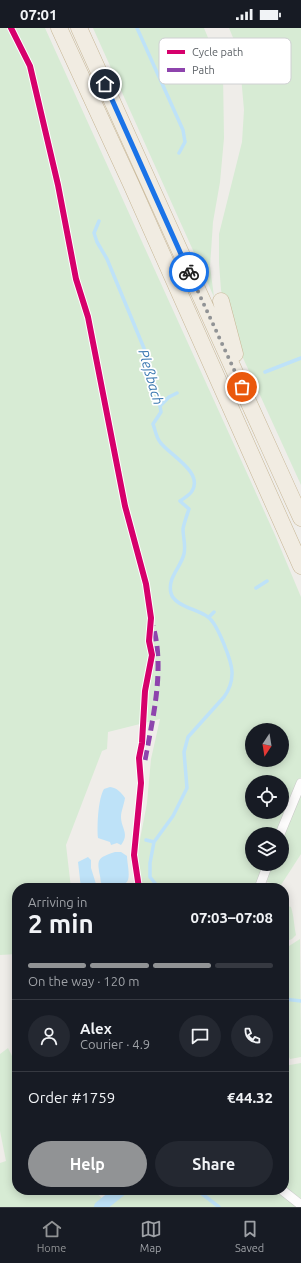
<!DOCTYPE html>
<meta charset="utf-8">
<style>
body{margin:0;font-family:Ubuntu,sans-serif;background:#242831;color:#f1f3f6;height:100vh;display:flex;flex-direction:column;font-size:15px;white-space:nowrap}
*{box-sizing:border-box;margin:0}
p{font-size:13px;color:#9ea1a6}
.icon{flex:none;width:22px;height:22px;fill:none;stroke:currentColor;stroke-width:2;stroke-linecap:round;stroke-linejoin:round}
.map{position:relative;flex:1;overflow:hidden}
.panel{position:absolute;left:12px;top:855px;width:277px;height:312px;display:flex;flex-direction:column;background:#171b24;border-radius:16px;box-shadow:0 2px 10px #0003}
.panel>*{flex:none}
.needle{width:26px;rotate:192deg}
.fabs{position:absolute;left:245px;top:695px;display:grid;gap:8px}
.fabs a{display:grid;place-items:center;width:44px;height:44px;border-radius:50%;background:#171b24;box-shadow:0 2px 10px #0003;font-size:20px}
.pin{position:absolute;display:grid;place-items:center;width:34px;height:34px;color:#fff;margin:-17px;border:2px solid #fff;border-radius:50%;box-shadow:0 1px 4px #0007}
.courier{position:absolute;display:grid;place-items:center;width:40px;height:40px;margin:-20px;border:3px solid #1a73e8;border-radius:50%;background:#fff;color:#222;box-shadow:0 1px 5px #0007}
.summary em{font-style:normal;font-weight:700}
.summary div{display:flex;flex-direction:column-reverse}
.summary{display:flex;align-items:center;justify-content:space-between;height:68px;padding:0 16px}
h1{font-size:26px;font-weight:700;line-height:30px}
.bar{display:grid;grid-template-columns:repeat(4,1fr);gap:6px 4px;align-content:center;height:48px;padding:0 16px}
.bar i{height:5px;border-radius:3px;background:#363941}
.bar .active{background:#919395}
.bar p{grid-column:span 4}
.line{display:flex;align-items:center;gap:10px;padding:0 16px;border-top:1px solid #363941}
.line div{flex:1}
.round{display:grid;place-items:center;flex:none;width:42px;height:42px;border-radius:21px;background:#242831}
.button{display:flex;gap:8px;margin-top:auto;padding:8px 16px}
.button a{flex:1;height:46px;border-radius:24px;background:#919395;color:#fff;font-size:16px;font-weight:700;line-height:46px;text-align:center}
.button a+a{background:#242831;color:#f1f3f6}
.status{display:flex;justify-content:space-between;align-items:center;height:28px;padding:0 20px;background:#171b24;direction:ltr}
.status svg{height:11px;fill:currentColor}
.tab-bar{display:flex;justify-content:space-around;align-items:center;height:56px;border-top:1px solid #363941;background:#171b24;font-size:11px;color:#9ea1a6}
.tab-bar a{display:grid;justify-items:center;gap:2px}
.tab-bar .active{color:#919395}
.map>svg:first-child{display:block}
.green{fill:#d7ebd4;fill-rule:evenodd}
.water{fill:#bee2f8}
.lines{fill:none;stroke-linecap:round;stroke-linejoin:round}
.stream{stroke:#bee2f8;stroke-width:3.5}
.canal{stroke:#bee2f8;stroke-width:12}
.street-casing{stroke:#cacac9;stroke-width:10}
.highway-casing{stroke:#c7b695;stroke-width:17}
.street{stroke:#fdfcfc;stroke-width:9}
.highway{stroke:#f1ece2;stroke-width:16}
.quiet{stroke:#8e44ad;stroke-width:5;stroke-dasharray:10 5;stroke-linecap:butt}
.cycleway-casing{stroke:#fff;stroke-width:8}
.cycleway{stroke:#d6006c;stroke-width:6}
.done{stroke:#919395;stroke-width:4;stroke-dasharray:0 7.2}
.route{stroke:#1a73e8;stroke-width:5}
.labels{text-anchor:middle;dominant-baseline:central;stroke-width:3.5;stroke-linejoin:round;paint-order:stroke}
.water-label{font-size:14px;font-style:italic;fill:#3b78b0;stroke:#fff}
.key{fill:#fff;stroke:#cfd0d2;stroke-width:1}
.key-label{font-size:11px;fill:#5e6368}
</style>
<div class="status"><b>07:01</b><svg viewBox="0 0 49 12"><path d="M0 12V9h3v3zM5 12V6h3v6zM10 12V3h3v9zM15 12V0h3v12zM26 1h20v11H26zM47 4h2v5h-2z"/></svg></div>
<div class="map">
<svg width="301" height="1179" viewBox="0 0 301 1179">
<rect width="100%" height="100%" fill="#efede9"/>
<path class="green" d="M 0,0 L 45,0 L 275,507 L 301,569 L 301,749 L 277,806 L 252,806 L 252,836 L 265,836 L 255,860 L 140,860 L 137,827 L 147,775 L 151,731 L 160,691 L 108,704 L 107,721 L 102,723 L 66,817 L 71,860 L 17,860 L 17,926 L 0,927 ZM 252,702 L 282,702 L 282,732 L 252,732 ZM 252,754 L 282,754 L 282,784 L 252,784 Z
M 93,0 L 204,0 L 223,46 L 224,110 L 220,154 L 213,194 L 211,224 L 210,238 L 214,269 Z
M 229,0 L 301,0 L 301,457 L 233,308 L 221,262 L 219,235 L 219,206 L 242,114 L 244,82 L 241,48 L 234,12 Z
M 301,761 L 301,826 L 281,857 L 267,854 L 271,836 L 282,836 L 282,807 Z
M 284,877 L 291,879 C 294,888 294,898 296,907 L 292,911 L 284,914 Z
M 300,911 L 301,1029 L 290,1031 L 284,1020 L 284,920 L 289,918 Z
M 8,1020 L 17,1038 L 17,1162 L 93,1162 L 103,1171 L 120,1162 L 277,1162 L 299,1179 L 0,1179 L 0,1135 L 6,1133 L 0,1103 L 0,1026 Z
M 301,1035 L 301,1171 L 284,1158 L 284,1038 Z"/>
<path class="water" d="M 110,759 C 117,760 121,764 125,770 C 124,777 121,783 121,789 C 121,800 130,806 121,817 L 117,815 L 111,817 L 110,814 L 98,810 C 97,798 98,771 104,761 Z
M 115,824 L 121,824 L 127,828 C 127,835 130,845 128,852 C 125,860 108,862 103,857 C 100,855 101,852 100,848 C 97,831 97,830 115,824 Z
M 88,829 L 91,832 L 91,840 L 96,856 L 94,860 L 81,860 L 78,834 Z"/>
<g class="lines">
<path class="stream" d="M 137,0 L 183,102 L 185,114 L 179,125
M 99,193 L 94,205 L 97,214 L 107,231 L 148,330 L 160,378 L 161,384 L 153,396 C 155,401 156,409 160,414 C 168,426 204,444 192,463 C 190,467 184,470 180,473 L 189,481 C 187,487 184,495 183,501 C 183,509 186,517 184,526 C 181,539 167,550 171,565 C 174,578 197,581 208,589 C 217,595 233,635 232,646 C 232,655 229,662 224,669 L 188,709 L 184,724 L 187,760 L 173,788 L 154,814 L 150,835 L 150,849 L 159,860
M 265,344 L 301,330
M 160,378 L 169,369 L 177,365
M 256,560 L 267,553
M 209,589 L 214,584
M 146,812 L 154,814
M 284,971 L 301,973
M 197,1162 L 219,1179"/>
<path class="canal" d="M 100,1179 L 121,1162"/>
<g class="street-casing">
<path id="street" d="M 280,806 L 301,755
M 259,860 L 268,836
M 282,1162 L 301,1177"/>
</g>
<g class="highway-casing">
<path id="highway" d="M 59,0 L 131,156 L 301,538
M 79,0 L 301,490
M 221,273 L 235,326"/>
</g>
<use href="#street" class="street"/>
<use href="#highway" class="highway"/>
<path class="quiet" d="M 145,732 C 153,689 165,641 153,598"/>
<g class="cycleway-casing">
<path id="cycleway" d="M 11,0 L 30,38 L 58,157 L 76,251 L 88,289 L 125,478 L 146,556 L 151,590 L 149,613 L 152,627 L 145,663 L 142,715 L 139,730 L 141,755 L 134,827 L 139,860"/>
</g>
<use href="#cycleway" class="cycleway"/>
</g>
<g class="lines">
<path class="done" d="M 189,244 L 242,359"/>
<path class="route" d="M 105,56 L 189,244"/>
</g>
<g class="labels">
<g class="water-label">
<text transform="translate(151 349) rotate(74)">Pleßbach</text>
</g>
</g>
<rect x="159" y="10" width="132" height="46" rx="6" class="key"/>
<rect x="167" y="22" width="18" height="4" fill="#d6006c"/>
<rect x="167" y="40" width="18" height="4" fill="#8e44ad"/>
<g class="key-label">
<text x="192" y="28">Cycle path</text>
<text x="192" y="46">Path</text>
</g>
</svg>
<div class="fabs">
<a><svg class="needle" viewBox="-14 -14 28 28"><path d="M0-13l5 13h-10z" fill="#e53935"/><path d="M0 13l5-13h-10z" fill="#9ea1a6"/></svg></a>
<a><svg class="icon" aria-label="locate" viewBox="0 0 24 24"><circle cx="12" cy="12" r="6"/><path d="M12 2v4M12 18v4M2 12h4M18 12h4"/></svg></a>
<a><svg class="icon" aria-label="layers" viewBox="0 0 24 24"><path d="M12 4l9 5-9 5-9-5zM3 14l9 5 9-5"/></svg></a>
</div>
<div class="pin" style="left:242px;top:359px;background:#ea580c"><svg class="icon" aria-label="bag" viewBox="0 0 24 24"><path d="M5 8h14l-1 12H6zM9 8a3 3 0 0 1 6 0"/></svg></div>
<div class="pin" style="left:105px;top:56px;background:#1f2937"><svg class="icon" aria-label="home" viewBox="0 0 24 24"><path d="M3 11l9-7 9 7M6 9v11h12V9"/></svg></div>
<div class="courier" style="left:189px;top:244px"><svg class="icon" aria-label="bike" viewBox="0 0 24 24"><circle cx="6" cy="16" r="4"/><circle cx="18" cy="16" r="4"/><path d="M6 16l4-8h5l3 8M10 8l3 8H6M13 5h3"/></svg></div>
<section class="panel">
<div class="summary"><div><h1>2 min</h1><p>Arriving in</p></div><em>07:03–07:08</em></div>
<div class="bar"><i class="active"></i><i class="active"></i><i class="active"></i><i></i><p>On the way · 120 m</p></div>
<div class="line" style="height:72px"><a class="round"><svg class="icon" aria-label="person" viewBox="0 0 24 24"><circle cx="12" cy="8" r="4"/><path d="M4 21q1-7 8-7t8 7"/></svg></a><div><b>Alex</b><p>Courier · 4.9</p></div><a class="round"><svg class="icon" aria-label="chat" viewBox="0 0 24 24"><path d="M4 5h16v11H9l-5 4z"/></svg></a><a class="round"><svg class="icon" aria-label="phone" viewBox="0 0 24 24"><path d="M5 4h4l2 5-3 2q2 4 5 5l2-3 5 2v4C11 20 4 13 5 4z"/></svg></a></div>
<div class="line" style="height:52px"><div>Order #1759</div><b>€44.32</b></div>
<div class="button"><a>Help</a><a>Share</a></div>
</section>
</div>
<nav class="tab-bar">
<a class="active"><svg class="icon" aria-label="home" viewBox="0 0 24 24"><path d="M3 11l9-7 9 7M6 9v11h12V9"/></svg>Home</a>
<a><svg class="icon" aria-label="map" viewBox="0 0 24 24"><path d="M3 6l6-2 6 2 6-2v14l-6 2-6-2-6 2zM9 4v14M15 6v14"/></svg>Map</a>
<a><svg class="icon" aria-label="saved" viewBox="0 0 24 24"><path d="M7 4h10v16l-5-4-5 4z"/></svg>Saved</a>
</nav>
